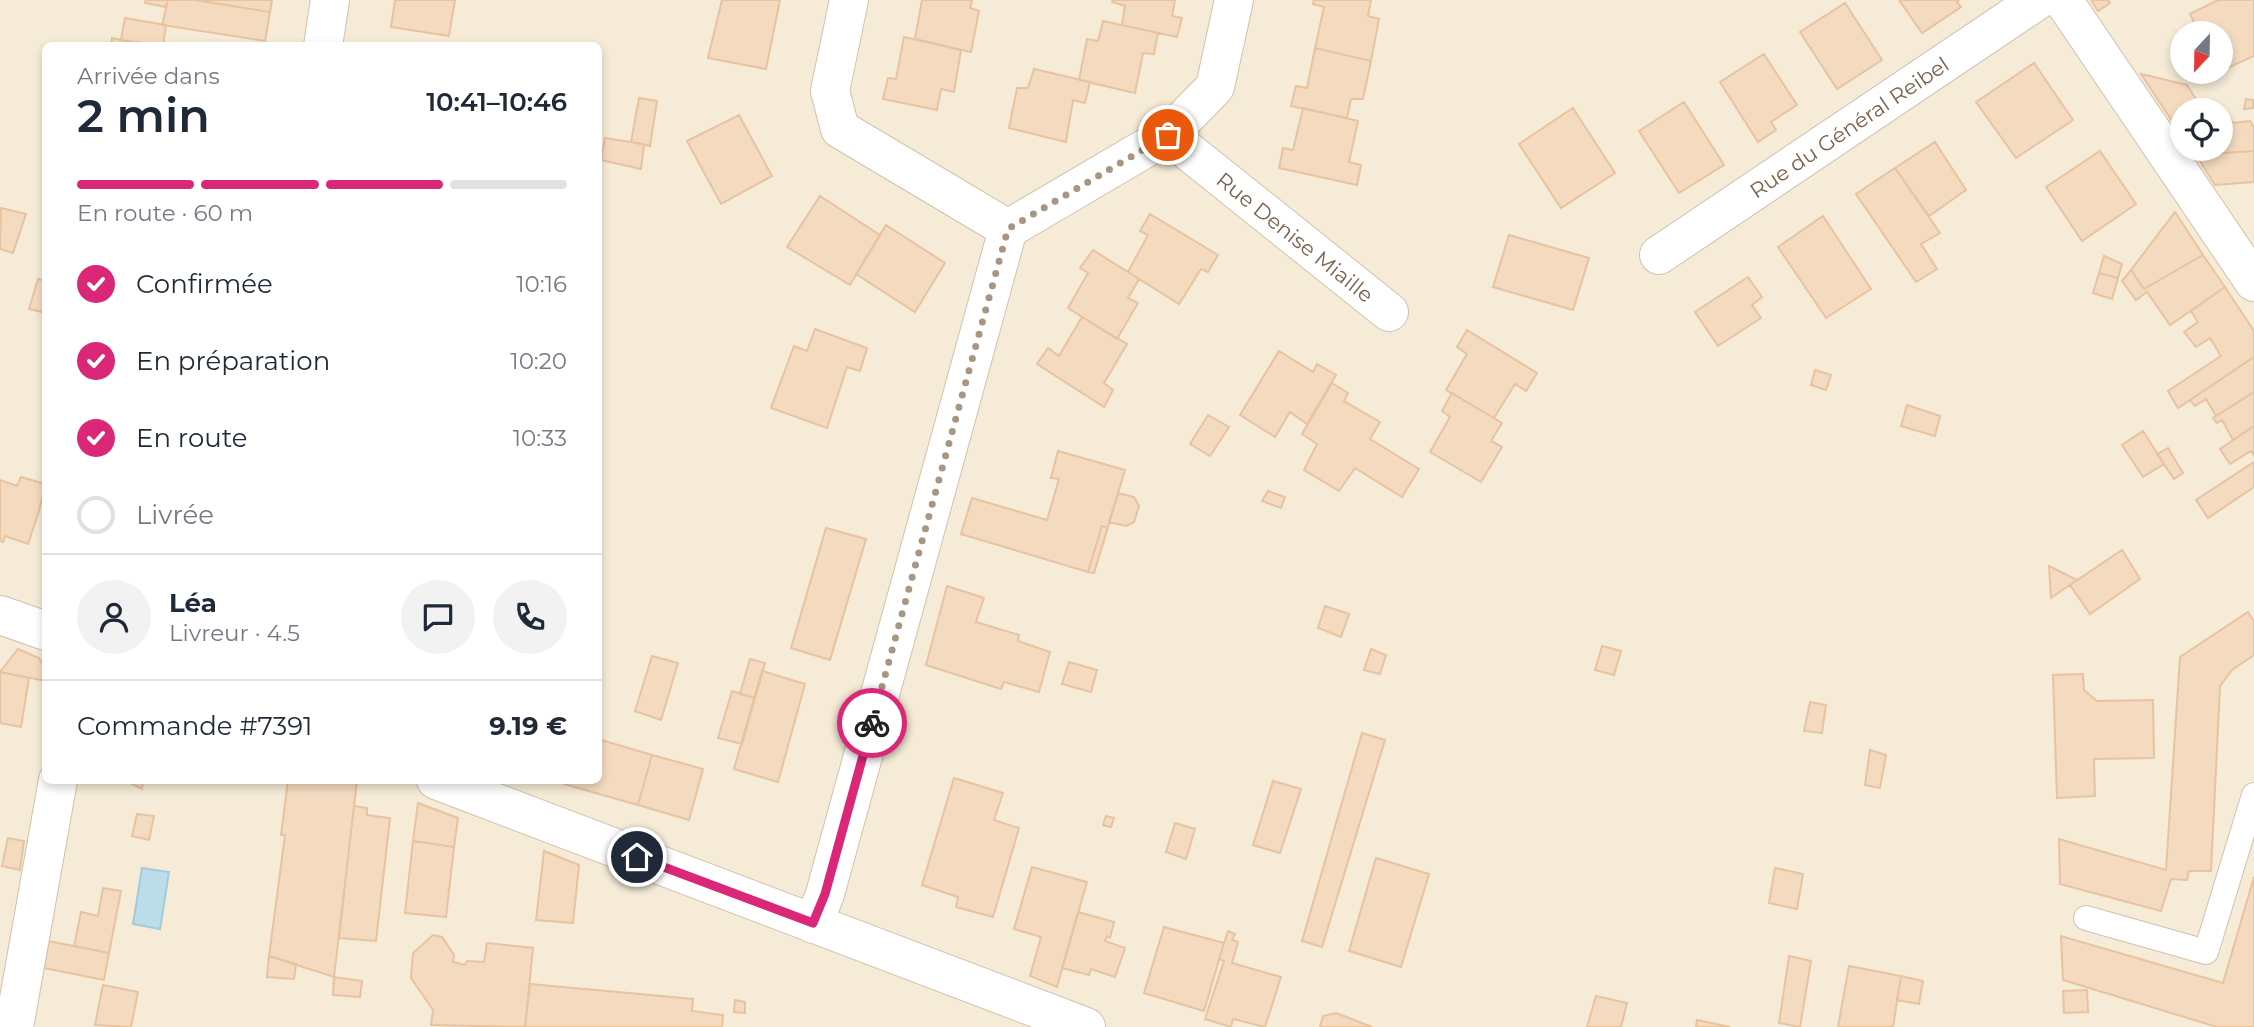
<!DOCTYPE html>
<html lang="fr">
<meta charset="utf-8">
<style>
body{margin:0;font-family:Montserrat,sans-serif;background:#f2f2f3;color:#1f2937;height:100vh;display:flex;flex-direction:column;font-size:26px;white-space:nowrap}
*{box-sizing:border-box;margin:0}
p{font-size:23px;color:#747a83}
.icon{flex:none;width:38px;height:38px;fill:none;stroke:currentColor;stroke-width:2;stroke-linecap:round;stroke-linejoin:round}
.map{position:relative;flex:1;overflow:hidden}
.panel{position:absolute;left:42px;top:42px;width:560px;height:742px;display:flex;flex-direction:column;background:#fff;border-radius:10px;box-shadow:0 4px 10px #0003}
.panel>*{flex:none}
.needle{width:46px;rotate:202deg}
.fabs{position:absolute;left:2170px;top:21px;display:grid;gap:14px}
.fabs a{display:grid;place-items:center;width:63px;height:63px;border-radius:50%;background:#fff;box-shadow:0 4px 10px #0003;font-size:35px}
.pin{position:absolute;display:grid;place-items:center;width:60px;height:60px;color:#fff;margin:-30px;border:4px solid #fff;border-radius:50%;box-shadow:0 2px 7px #0007}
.courier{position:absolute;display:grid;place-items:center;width:70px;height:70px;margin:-35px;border:5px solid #db2777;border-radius:50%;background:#fff;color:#222;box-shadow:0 2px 9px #0007}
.headline em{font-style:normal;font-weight:600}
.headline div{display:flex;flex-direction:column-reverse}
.headline{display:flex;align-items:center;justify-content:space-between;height:119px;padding:0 35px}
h1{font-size:46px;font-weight:600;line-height:52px}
.bar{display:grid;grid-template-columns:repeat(4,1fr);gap:10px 7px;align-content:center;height:84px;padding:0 35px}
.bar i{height:9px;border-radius:5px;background:#e0e1e3}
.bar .current{background:#db2777}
.bar p{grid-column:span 4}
.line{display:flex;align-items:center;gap:18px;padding:0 35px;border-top:2px solid #e0e1e3}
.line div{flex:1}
.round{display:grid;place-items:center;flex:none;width:74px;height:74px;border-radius:37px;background:#f2f2f3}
ol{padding:0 35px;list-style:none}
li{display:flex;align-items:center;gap:21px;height:77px}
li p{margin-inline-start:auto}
li .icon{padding:7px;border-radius:50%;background:#db2777;color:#fff;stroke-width:4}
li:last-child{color:#747a83}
li i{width:38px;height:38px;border:4px solid #e0e1e3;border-radius:50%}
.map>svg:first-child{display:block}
.residential{fill:#f5ebd7;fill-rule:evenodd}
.water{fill:#bcdde9;stroke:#a2cbdb;stroke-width:2}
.building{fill:#f4dbc0;stroke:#e7c39f;stroke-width:2}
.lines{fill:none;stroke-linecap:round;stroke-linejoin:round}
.service-casing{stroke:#d1c1ad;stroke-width:26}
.minor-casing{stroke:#d1c1ad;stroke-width:40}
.service{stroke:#fff;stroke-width:24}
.minor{stroke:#fff;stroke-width:38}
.done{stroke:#a89682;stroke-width:7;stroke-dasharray:0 12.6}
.route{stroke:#db2777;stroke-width:9}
.labels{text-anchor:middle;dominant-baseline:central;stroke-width:7;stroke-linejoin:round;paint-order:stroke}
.street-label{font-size:21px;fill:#7a614b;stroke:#fffbf1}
</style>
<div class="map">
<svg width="2254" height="1027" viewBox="0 0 2254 1027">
<rect width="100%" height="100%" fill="#fdf8e9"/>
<path class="residential" d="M 0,0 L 2254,0 L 2254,1027 L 0,1027 ZM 2182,33 L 2221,33 L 2221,72 L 2182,72 ZM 46,46 L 598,46 L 598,780 L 46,780 ZM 2182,110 L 2221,110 L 2221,149 L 2182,149 Z"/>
<path class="water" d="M 142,868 L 169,872 L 160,929 L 133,924 Z"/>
<path class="building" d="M 146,0 L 168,0 L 166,7 L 145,3 Z
M 168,0 L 195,0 L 270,12 L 265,41 L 162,25 Z
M 195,0 L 272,0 L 270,12 Z
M 395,0 L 455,0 L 449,36 L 391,27 Z
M 722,0 L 780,0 L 766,69 L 708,58 Z
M 922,0 L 972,0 L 970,8 L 979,11 L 971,52 L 915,39 Z
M 1113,0 L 1175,0 L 1172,16 L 1182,18 L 1177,37 L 1122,25 L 1125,6 L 1112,2 Z
M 1314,0 L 1371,0 L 1368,16 L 1379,19 L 1371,61 L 1315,48 L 1324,7 L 1313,4 Z
M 1899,0 L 1959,0 L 1957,2 L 1961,7 L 1922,33 Z
M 2091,0 L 2108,0 L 2110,3 L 2098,11 Z
M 2218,0 L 2254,0 L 2254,56 L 2221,71 L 2221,33 L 2199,33 L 2190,14 Z
M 1845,3 L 1882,60 L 1837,89 L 1800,32 Z
M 125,18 L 166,25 L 163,46 L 121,40 Z
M 1103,21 L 1158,33 L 1154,54 L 1143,53 L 1135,93 L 1079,80 L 1087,39 L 1098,41 Z
M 904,37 L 961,50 L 954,92 L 941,89 L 937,110 L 883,99 L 888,78 L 896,79 Z
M 112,38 L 121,40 L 157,46 L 111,46 Z
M 1315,48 L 1371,61 L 1363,99 L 1351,99 L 1347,118 L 1291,106 L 1296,86 L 1307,88 Z
M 1764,54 L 1797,105 L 1771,122 L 1776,130 L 1758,142 L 1720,82 Z
M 2034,63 L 2073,120 L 2016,158 L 1976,102 Z
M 1034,69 L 1090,82 L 1085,103 L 1073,100 L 1066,142 L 1009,128 L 1017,88 L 1028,88 Z
M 2141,74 L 2187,85 L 2203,110 L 2182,110 L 2182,119 L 2172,121 Z
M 639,98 L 657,101 L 650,146 L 631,142 Z
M 2246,99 L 2253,100 L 2253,108 L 2244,109 Z
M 1684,102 L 1724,165 L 1679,193 L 1639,131 Z
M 1303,108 L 1358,121 L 1349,162 L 1361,165 L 1357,185 L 1279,168 L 1283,148 L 1293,150 Z
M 1573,108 L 1615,173 L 1561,208 L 1519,144 Z
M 2226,112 L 2233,123 L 2250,121 L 2254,127 L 2254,151 L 2196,155 L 2191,149 L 2221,149 L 2221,113 Z
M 739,115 L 772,176 L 721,204 L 687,141 Z
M 2182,119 L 2182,135 L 2172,121 Z
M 605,138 L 644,144 L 641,169 L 601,160 Z
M 1935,142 L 1966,190 L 1929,216 L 1895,168 Z
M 2100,151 L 2136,204 L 2082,241 L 2046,187 Z
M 2254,151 L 2254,182 L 2215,185 L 2196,155 Z
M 1895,168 L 1940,233 L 1921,244 L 1937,269 L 1916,282 L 1856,194 Z
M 820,196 L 880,235 L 850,285 L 787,247 Z
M 1,208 L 26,214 L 13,253 L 0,249 Z
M 2175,212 L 2203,255 L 2144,289 L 2131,270 Z
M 1150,214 L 1218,255 L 1208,272 L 1201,269 L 1179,304 L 1128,272 L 1148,235 L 1140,231 Z
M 1823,216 L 1871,289 L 1826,318 L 1778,247 Z
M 886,225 L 945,263 L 915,312 L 856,274 Z
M 1509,235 L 1589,258 L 1573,310 L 1493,287 Z
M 1093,250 L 1139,279 L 1128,298 L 1138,303 L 1117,339 L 1068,308 L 1088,273 L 1080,268 Z
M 2203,255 L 2225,287 L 2170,325 L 2147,292 L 2136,300 L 2122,281 L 2131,270 L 2144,289 Z
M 2104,256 L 2122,264 L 2118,278 L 2099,273 Z
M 2099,273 L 2118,278 L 2112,299 L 2093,293 Z
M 1748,277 L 1762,297 L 1752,305 L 1761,318 L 1718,346 L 1695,312 Z
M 38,279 L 46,281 L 46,301 L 42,312 L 29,309 Z
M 2225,287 L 2254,331 L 2254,357 L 2178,408 L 2168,391 L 2221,356 L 2210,338 L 2196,347 L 2184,332 L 2198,322 L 2191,311 Z
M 1082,317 L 1127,344 L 1104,383 L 1113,390 L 1104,407 L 1037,364 L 1048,348 L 1059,356 Z
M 815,329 L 867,348 L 860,371 L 847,367 L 827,428 L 771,408 L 794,346 L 807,351 Z
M 1467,330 L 1537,373 L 1526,391 L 1515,384 L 1494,418 L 1446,390 L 1467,354 L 1457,347 Z
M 1279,351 L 1313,372 L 1317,364 L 1336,375 L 1307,424 L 1290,412 L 1275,437 L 1240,415 Z
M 2254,357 L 2254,392 L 2216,416 L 2206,399 L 2195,406 L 2190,400 Z
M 1815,370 L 1831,375 L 1826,390 L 1811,385 Z
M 1332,383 L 1348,393 L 1344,401 L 1380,422 L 1370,439 L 1419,469 L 1402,497 L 1355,468 L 1339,491 L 1304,470 L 1317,444 L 1302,434 Z
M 2254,392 L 2254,426 L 2233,440 L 2222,420 L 2217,423 L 2213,418 Z
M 1452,393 L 1502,423 L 1491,441 L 1502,447 L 1481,482 L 1430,452 L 1450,417 L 1442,411 Z
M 1907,405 L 1940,416 L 1935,436 L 1901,426 Z
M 1208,415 L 1229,427 L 1210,456 L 1190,444 Z
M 2254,426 L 2254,456 L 2251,451 L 2230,464 L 2220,449 Z
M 2143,431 L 2164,464 L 2143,477 L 2122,445 Z
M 2168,448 L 2183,473 L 2174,479 L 2157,454 Z
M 1058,451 L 1125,470 L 1108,527 L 1102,526 L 1088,572 L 961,534 L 972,498 L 1047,520 L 1059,479 L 1051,478 Z
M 2254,462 L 2254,487 L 2208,518 L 2196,500 Z
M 21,477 L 45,484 L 39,511 L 28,544 L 5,536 L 3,542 L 0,541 L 0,480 L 17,486 Z
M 1268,491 L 1285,497 L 1281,508 L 1262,501 Z
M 1118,493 L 1134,497 L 1139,506 L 1134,522 L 1126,526 L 1109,522 Z
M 1102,526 L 1108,527 L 1094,573 L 1088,572 Z
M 826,528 L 866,539 L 830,660 L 791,648 Z
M 2122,550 L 2140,579 L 2090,614 L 2070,585 Z
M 2049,566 L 2077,580 L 2051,598 Z
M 947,586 L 984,598 L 976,622 L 1019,635 L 1018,641 L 1050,652 L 1039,692 L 1004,682 L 1001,689 L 926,665 Z
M 1325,606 L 1349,614 L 1341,637 L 1318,628 Z
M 2248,612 L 2254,622 L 2254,655 L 2232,670 L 2220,686 L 2211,871 L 2189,871 L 2187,880 L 2171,879 L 2161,911 L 2060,884 L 2059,839 L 2166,870 L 2180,657 Z
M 1602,646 L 1621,651 L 1614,675 L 1595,670 Z
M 18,649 L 39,658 L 46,669 L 46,681 L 0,672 Z
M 1371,649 L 1386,655 L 1380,674 L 1364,670 Z
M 652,656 L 678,663 L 661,720 L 635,711 Z
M 750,659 L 765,663 L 755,698 L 740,694 Z
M 1069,662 L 1097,670 L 1091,692 L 1062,684 Z
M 762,671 L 805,684 L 778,782 L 734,769 Z
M 0,672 L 29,678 L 21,727 L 0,723 Z
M 2083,674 L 2084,690 L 2097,701 L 2153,700 L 2154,758 L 2094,759 L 2095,796 L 2057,798 L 2053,675 Z
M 732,691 L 755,698 L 742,744 L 718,738 Z
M 1810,702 L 1826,705 L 1822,733 L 1804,731 Z
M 1362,733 L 1385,740 L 1322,947 L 1302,941 Z
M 598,739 L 652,755 L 638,805 L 564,784 L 565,780 L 598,780 Z
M 1870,750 L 1886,755 L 1880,788 L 1865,785 Z
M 652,755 L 703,769 L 689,820 L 638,805 Z
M 954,778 L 1003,793 L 994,820 L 1019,828 L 993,917 L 956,907 L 958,897 L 922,885 Z
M 143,780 L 142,789 L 126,781 L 126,780 Z
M 288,780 L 357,781 L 334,977 L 269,956 L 285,835 L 281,835 Z
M 1273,781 L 1301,789 L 1280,853 L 1253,845 Z
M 418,803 L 458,818 L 454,847 L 413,841 Z
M 354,806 L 367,808 L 367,815 L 390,818 L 376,941 L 339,938 Z
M 137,814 L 154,816 L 149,840 L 132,836 Z
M 1106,816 L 1114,818 L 1111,827 L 1103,825 Z
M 1175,823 L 1195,829 L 1186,859 L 1166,852 Z
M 8,838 L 24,841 L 20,870 L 2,866 Z
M 413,841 L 454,847 L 446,917 L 405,913 Z
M 544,851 L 579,865 L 573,923 L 536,920 Z
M 1376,858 L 1429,874 L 1401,967 L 1349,951 Z
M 1032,867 L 1087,882 L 1057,987 L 1030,976 L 1041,937 L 1014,929 Z
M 1775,868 L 1803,874 L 1797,909 L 1769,903 Z
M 2254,877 L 2254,1027 L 2217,1027 L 2063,980 L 2061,936 L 2223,983 Z
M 103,888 L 121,891 L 109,953 L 74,946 L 81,912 L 98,916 Z
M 1078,912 L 1114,922 L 1110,938 L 1107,936 L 1105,941 L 1125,948 L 1115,977 L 1091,969 L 1089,975 L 1062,968 Z
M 1164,927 L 1224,943 L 1204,1011 L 1144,993 Z
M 1228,931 L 1235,934 L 1232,940 L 1238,942 L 1232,963 L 1281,977 L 1265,1027 L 1233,1019 L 1231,1027 L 1205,1019 L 1224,961 L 1219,959 Z
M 433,935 L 442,937 L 454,955 L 453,962 L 465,965 L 467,961 L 484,962 L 487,943 L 533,948 L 525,1027 L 431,1025 L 433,1010 L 411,978 L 413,953 Z
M 48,941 L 109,953 L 104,980 L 44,968 Z
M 269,956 L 296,964 L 294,979 L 267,977 Z
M 1789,956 L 1811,961 L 1800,1027 L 1779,1023 Z
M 1849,966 L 1901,976 L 1893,1027 L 1838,1027 Z
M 1901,976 L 1923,981 L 1919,1004 L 1897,1000 Z
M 334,977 L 362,981 L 360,997 L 333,995 Z
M 530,984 L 693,999 L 692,1011 L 723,1015 L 722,1027 L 525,1027 Z
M 103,985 L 138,992 L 131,1027 L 95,1025 Z
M 2087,990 L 2088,1012 L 2064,1013 L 2063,991 Z
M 1596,996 L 1627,1003 L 1621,1027 L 1587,1027 Z
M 735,1000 L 745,1002 L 745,1013 L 734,1012 Z
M 1336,1013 L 1372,1027 L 1320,1027 L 1323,1016 Z
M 1697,1020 L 1730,1027 L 1696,1027 Z"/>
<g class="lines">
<g class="service-casing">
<path id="service" d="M 2086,918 L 2206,952 L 2254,795"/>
</g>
<g class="minor-casing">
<g id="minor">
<path d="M 849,0 L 830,91 L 840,129 L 1008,229"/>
<path d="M 2063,0 L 2254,282"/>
<path d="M 323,46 L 330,0"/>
<path id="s1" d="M 1168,135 L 1389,312"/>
<path id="s2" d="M 1659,255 L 2038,0"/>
<path d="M 0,615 L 46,631"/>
<path d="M 436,780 L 1086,1027"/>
<path d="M 813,924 L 825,894 L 1008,229 L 1168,135 L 1215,87 L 1234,0"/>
<path d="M 14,1027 L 58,780"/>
</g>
</g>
<use href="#service" class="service"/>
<use href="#minor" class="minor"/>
</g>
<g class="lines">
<path class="done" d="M 872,723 L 1008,229 L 1168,135"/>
<path class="route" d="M 637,857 L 813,923 L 825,894 L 872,723"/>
</g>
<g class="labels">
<g class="street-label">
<text stroke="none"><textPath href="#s2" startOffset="229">Rue du Général Reibel</textPath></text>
<text stroke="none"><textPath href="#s1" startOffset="163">Rue Denise Miaille</textPath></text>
</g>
</g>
</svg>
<div class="fabs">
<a><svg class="needle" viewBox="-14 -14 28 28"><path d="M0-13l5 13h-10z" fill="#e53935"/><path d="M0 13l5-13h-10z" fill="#747a83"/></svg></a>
<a><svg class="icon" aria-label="locate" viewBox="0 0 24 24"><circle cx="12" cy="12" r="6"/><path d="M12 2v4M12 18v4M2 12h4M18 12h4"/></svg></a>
</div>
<div class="pin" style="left:1168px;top:135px;background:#ea580c"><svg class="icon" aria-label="bag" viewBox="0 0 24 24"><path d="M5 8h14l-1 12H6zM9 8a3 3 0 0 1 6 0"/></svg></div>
<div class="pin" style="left:637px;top:857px;background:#1f2937"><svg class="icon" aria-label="home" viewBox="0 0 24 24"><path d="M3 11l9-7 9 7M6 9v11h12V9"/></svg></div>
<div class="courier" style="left:872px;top:723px"><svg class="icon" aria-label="bike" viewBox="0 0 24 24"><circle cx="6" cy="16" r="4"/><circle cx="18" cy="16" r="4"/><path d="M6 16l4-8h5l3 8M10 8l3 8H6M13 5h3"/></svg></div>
<section class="panel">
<div class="headline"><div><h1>2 min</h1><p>Arrivée dans</p></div><em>10:41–10:46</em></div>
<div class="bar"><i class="current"></i><i class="current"></i><i class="current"></i><i></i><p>En route · 60 m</p></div>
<ol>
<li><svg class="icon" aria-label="check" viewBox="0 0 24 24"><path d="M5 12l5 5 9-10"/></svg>Confirmée<p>10:16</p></li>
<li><svg class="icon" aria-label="check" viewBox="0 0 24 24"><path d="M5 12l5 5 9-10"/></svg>En préparation<p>10:20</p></li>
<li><svg class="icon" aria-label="check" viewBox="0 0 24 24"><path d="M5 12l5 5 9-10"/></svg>En route<p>10:33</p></li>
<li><i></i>Livrée</li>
</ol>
<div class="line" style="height:126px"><a class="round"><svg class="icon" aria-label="person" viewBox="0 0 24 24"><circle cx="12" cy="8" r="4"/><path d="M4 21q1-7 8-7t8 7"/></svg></a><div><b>Léa</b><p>Livreur · 4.5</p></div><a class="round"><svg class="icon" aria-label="chat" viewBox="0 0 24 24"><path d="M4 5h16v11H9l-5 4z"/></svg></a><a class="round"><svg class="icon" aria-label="phone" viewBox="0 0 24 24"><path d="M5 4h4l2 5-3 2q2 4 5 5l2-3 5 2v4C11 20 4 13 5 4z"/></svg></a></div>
<div class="line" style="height:91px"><div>Commande #7391</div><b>9.19 €</b></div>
</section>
</div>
